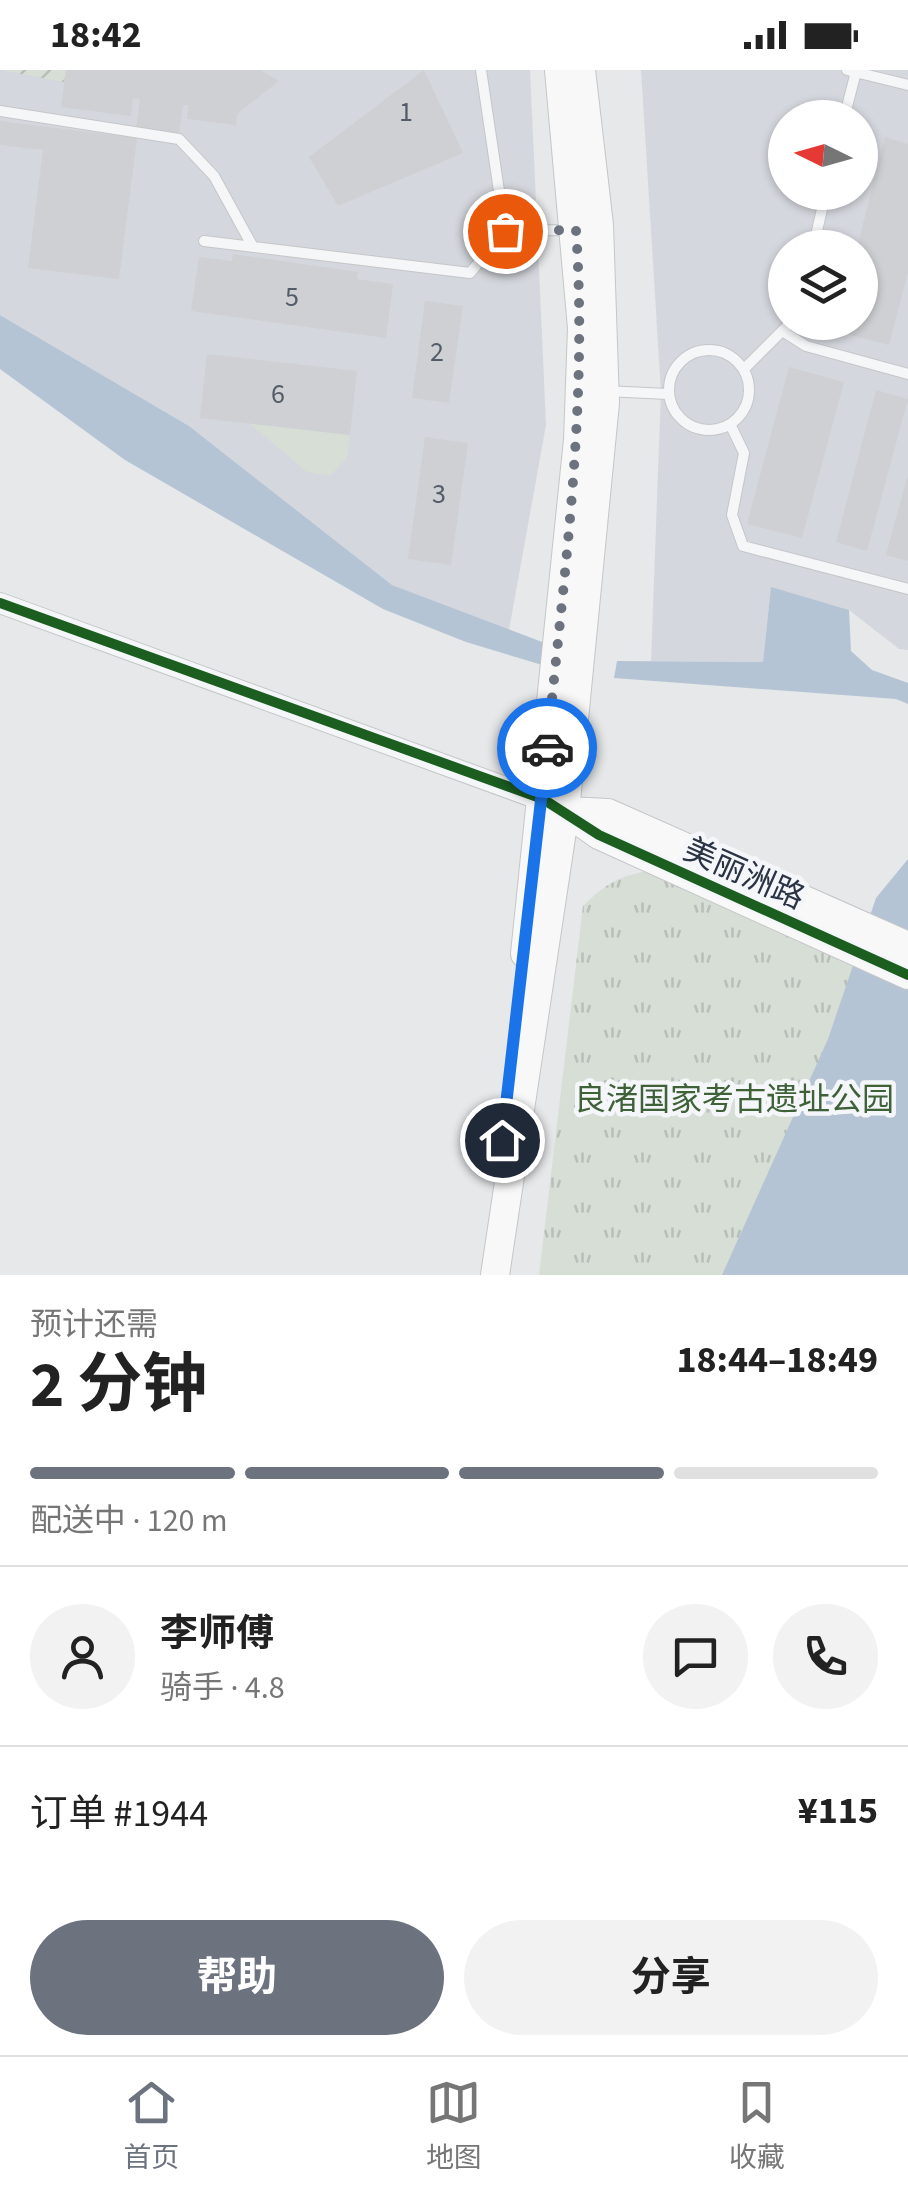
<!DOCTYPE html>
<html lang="zh">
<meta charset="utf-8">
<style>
body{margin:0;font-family:"Source Sans 3","Noto Sans SC",sans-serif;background:#f2f2f2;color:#222;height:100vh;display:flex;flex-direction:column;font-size:38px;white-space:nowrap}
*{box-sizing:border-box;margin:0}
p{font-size:32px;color:#767676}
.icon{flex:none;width:55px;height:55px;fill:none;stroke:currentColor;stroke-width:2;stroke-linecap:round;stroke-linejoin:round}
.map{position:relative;height:1205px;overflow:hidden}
.details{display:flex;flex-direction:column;background:#fff;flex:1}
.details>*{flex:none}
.needle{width:65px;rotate:275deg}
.tools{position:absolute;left:768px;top:30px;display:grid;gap:20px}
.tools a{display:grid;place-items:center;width:110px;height:110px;border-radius:50%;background:#fff;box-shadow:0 2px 8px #0004;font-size:50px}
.pin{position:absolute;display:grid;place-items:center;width:85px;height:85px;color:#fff;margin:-42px;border:5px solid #fff;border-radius:50%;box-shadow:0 2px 10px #0007}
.courier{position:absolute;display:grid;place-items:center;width:100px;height:100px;margin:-50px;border:8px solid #1a73e8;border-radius:50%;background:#fff;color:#222;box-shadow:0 2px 12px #0007}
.head em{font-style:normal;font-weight:700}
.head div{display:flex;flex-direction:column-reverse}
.head{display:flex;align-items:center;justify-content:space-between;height:170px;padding:0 30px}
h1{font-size:65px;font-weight:700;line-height:75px}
.bar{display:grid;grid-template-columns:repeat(4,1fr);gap:15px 10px;align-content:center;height:120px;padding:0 30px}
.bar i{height:12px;border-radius:8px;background:#e0e0e0}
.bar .current{background:#6c737f}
.bar p{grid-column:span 4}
.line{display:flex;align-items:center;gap:25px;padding:0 30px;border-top:2px solid #e0e0e0}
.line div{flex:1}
.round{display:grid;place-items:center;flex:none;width:105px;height:105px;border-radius:52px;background:#f2f2f2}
.primary-button{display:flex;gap:20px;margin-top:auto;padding:20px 30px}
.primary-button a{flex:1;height:115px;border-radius:60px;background:#6c737f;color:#fff;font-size:40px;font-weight:700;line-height:115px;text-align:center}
.primary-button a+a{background:#f2f2f2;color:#222}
.status{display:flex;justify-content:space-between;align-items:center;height:70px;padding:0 50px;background:#fff;direction:ltr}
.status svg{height:28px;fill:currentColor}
.dock{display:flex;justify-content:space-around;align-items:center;height:140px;border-top:2px solid #e0e0e0;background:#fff;font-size:28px;color:#767676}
.dock a{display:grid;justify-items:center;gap:5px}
.dock .current{color:#6c737f}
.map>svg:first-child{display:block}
.built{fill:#d4d7dd;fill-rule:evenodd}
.grass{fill:#d6ded6}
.park{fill:url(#park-tufts)}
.garden{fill:url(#garden-furrows)}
.water{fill:#b4c4d5}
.building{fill:#ced0d3}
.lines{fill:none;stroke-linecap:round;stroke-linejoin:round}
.lane-casing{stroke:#c4c6c8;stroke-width:12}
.street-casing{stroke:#c4c6c8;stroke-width:22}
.secondary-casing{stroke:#c4c6c8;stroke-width:30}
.lane{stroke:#f5f6f7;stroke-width:10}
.street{stroke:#f5f6f7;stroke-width:20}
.secondary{stroke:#f8f8f8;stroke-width:28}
.cycleway-casing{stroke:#f4f6f9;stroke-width:16}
.cycleway{stroke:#1b5e20;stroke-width:10}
.done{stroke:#6c737f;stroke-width:10;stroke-dasharray:0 18}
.route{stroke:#1a73e8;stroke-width:12}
.labels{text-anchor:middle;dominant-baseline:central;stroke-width:9;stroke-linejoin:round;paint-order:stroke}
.number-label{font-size:28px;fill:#545c69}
.street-label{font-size:32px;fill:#2b3445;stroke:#f4f6f9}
.park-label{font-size:32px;fill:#3f6138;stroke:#f4f6f9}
</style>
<div class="status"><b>18:42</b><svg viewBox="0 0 49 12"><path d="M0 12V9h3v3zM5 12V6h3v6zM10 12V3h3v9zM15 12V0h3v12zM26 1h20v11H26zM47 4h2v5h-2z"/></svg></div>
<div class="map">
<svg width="908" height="1205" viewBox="0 0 908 1205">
<defs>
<pattern id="park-tufts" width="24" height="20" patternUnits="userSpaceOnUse" patternTransform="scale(2.5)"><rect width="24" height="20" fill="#d6ded6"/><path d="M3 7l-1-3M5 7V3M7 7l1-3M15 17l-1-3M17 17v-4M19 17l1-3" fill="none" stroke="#b8bfb9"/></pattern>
<pattern id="garden-furrows" width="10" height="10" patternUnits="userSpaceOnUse" patternTransform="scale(2.5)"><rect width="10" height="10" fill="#d6ded6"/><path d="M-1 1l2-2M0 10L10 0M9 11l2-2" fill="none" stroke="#b8bfb9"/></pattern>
</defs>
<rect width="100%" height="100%" fill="#e6e8ea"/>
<path class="built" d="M 0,0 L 530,0 L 546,355 L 509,560 L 392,515 L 189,356 L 0,245 Z
M 641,0 L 908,0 L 908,580 L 899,579 L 849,540 L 771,518 L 763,592 L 651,591 L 661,322 ZM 785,48 L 860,48 L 860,122 L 785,122 ZM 785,178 L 860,178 L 860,252 L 785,252 Z"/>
<path class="grass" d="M 249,353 L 350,365 L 347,388 L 330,406 L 307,402 Z"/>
<path class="park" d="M 649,801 L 908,917 L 908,1205 L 539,1205 L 583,836 C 604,815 620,805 649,801 Z"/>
<path class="garden" d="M 0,0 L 66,0 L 64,12 Z"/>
<path class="water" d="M 0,245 L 189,356 L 392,515 L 563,580 L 559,600 L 466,572 L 383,539 L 125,390 L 0,299 Z
M 771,517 L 849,540 L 851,581 L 872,600 L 908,613 L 908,634 L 896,629 L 614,608 L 617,591 L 763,592 Z
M 908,789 L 908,1205 L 722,1205 L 828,969 L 876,828 Z"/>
<path class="building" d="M 66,0 L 260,0 L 279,11 L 237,44 L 236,55 L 187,49 L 188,35 L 183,35 L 179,63 L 136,58 L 140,29 L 133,28 L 131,46 L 61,37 Z
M 424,0 L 463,83 L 338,136 L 309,87 Z
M 0,51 L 137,68 L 119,209 L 28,198 L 43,80 L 0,75 Z
M 885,67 L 908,74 L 908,202 L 889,275 L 835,261 L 838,252 L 860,252 L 857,178 Z
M 233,184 L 358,202 L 357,209 L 393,214 L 386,268 L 191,241 L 199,187 L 232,191 Z
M 425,231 L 463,236 L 449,333 L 412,328 Z
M 207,284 L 357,301 L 350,365 L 200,348 Z
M 789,297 L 844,312 L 802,468 L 747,454 Z
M 876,320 L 908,329 L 867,481 L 836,472 Z
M 425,367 L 468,373 L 451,495 L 408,489 Z
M 907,408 L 908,408 L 908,491 L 886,485 Z"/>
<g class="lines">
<g class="lane-casing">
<path id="lane" d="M 847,0 L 908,15
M 0,41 L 179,69 L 214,106 L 253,177
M 844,48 L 856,2
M 505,161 L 569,160
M 204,171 L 470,203 L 505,161 L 481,0
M 813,178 L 826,122
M 784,262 L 806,276 L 908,304
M669 320a40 40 0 1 1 80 0a40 40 0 1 1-80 0Z
M 744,299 L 791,252
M 605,321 L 668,324
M 730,354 L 744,383 L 732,445 L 743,476 L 908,519"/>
</g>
<g class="street-casing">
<path id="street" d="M 0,533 L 552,734"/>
</g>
<g class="secondary-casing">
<path id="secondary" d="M 565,741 L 599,765 L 908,905
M 566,741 L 608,743 L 908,876
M 525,884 L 578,370 L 582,258 L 559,0
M 495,1205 L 565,741 L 605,333 L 599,155 L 581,0"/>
</g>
<use href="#lane" class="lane"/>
<use href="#street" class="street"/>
<use href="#secondary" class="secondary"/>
<g class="cycleway-casing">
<path id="cycleway" d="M 0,533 L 543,729 L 599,765 L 908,905"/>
</g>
<use href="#cycleway" class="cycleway"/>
</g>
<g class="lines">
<path class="done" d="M 505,161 L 576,160 C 588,335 564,504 547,678"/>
<path class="route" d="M 502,1070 L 547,678"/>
</g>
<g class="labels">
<g class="number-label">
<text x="406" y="42">1</text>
<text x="292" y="227">5</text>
<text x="437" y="282">2</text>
<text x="278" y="324">6</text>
<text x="439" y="424">3</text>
</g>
<g class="street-label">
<text transform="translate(744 804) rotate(24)">美丽洲路</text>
</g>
<g class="park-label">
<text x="734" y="1030">良渚国家考古遗址公园</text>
</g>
</g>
</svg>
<div class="tools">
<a><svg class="needle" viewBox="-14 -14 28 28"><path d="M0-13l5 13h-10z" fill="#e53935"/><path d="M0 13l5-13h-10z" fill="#767676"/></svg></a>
<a><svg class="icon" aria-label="layers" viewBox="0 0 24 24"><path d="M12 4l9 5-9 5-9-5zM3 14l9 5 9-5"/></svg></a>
</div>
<div class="pin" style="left:505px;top:161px;background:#ea580c"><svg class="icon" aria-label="bag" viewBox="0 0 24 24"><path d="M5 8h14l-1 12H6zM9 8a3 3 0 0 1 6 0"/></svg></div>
<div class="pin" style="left:502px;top:1070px;background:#1f2937"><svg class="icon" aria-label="home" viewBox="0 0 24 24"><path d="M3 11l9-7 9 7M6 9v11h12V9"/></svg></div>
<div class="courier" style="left:547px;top:678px"><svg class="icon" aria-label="car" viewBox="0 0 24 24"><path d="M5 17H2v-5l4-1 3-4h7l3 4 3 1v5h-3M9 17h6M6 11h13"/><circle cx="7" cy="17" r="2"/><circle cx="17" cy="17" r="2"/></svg></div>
</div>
<section class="details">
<div class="head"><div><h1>2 分钟</h1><p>预计还需</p></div><em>18:44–18:49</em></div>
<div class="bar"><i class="current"></i><i class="current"></i><i class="current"></i><i></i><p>配送中 · 120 m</p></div>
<div class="line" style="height:180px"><a class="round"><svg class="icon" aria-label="person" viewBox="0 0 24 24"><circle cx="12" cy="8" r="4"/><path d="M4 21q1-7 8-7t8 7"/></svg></a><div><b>李师傅</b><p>骑手 · 4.8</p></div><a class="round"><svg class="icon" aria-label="chat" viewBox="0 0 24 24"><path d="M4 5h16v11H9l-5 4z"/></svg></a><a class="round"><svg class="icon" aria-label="phone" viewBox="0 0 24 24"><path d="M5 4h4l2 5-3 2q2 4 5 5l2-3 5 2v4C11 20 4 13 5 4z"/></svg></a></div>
<div class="line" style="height:130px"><div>订单 #1944</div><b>¥115</b></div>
<div class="primary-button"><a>帮助</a><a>分享</a></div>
</section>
<nav class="dock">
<a class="current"><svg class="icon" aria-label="home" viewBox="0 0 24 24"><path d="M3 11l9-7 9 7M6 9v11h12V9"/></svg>首页</a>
<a><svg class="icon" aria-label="map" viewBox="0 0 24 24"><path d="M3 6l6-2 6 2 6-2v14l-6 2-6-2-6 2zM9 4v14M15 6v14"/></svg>地图</a>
<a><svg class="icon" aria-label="saved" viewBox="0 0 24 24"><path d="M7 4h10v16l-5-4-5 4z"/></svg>收藏</a>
</nav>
